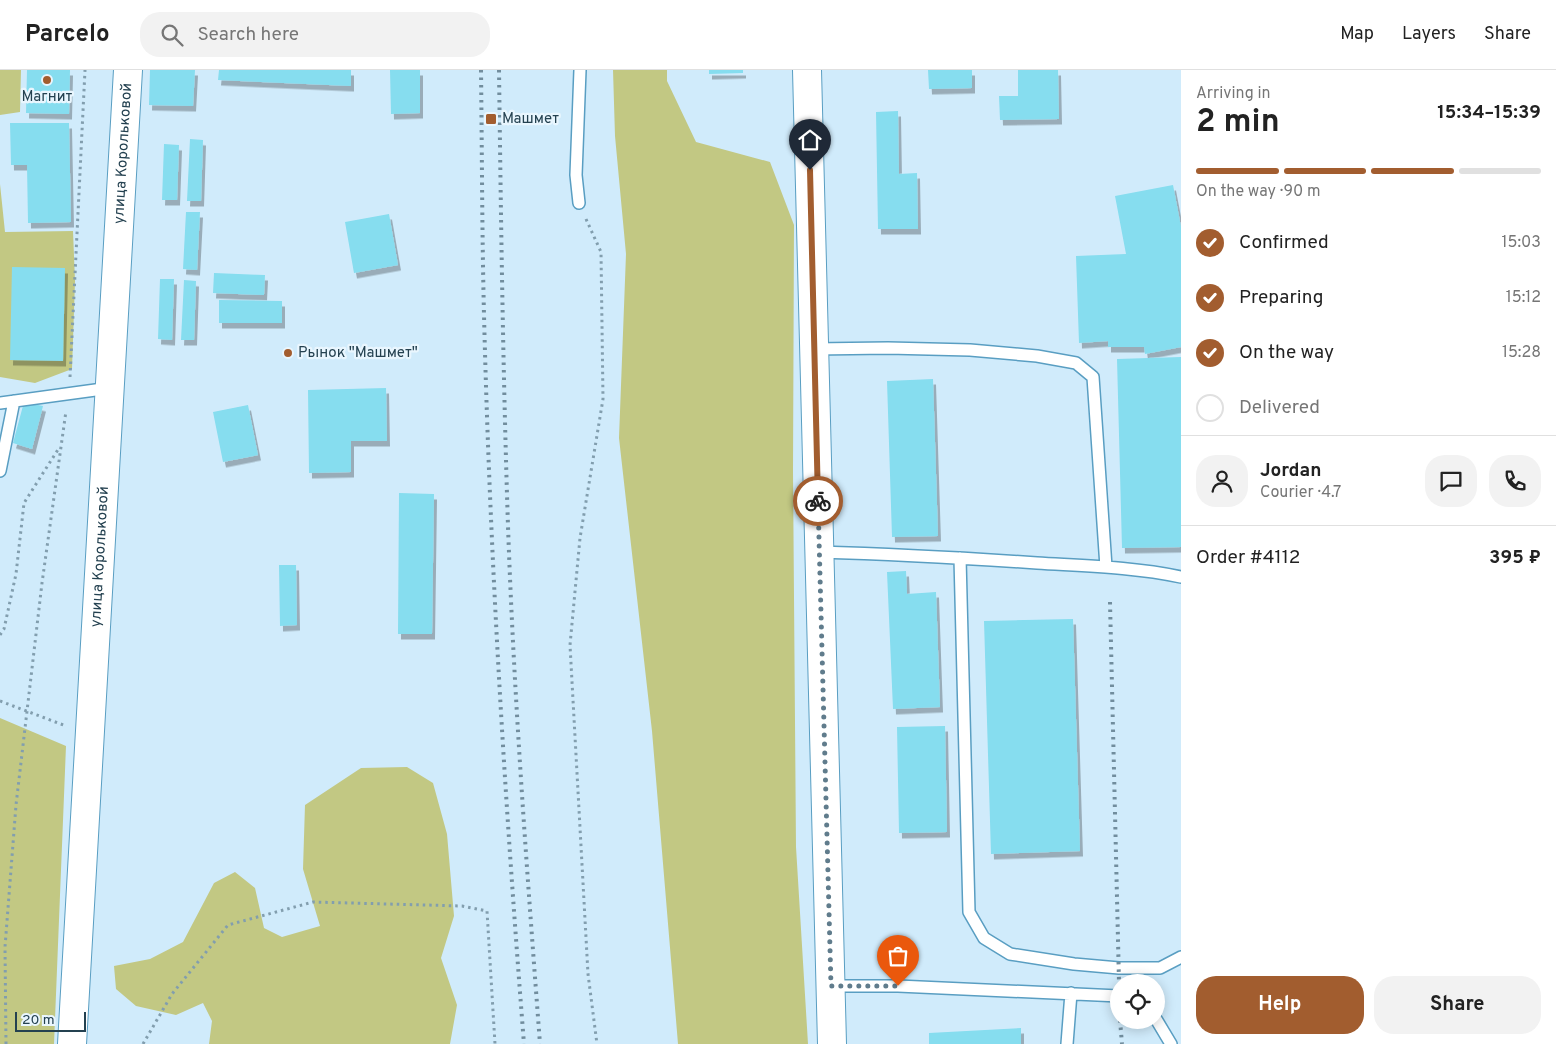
<!DOCTYPE html>
<meta charset="utf-8">
<style>
body{margin:0;font-family:Overpass,sans-serif;background:#f2f2f2;color:#222;height:100vh;display:flex;flex-direction:column;font-size:19px;white-space:nowrap}
*{box-sizing:border-box;margin:0}
p{font-size:16px;color:#767676}
.icon{flex:none;width:28px;height:28px;fill:none;stroke:currentColor;stroke-width:2;stroke-linecap:round;stroke-linejoin:round}
.map{position:relative;flex:1;overflow:hidden}
.details{display:flex;flex-direction:column;background:#fff;width:375px}
.details>*{flex:none}
.controls{position:absolute;left:1110px;top:904px;display:grid;gap:10px}
.controls a{display:grid;place-items:center;width:55px;height:55px;border-radius:50%;background:#fff;box-shadow:0 2px 12px #0003;font-size:25px}
.scale{position:absolute;left:15px;bottom:12px;width:71px;box-sizing:border-box;padding-left:5px;border:2px solid #244150;border-top:0;font-size:14px;line-height:18px;white-space:nowrap;color:#244150;-webkit-text-stroke:4px #e9f6fe;paint-order:stroke}
.pin{position:absolute;display:grid;place-items:center;width:42px;height:42px;color:#fff;margin:-51px -21px;border-radius:50% 50% 50% 0;rotate:-45deg;box-shadow:0 0 5px #0007}
.pin .icon{rotate:45deg}
.courier{position:absolute;display:grid;place-items:center;width:50px;height:50px;margin:-25px;border:4px solid #a25d2f;border-radius:50%;background:#fff;color:#222;box-shadow:0 1px 6px #0007}
.overview em{font-style:normal;font-weight:700}
.overview div{display:flex;flex-direction:column-reverse}
.overview{display:flex;align-items:center;justify-content:space-between;height:85px;padding:0 15px}
h1{font-size:32px;font-weight:700;line-height:38px}
.bar{display:grid;grid-template-columns:repeat(4,1fr);gap:8px 5px;align-content:center;height:60px;padding:0 15px}
.bar i{height:6px;border-radius:4px;background:#e0e0e0}
.bar .selected{background:#a25d2f}
.bar p{grid-column:span 4}
.line{display:flex;align-items:center;gap:12px;padding:0 15px;border-top:1px solid #e0e0e0}
.line div{flex:1}
.round{display:grid;place-items:center;flex:none;width:52px;height:52px;border-radius:20px;background:#f2f2f2}
ol{padding:0 15px;list-style:none}
li{display:flex;align-items:center;gap:15px;height:55px}
li p{margin-inline-start:auto}
li .icon{padding:5px;border-radius:50%;background:#a25d2f;color:#fff;stroke-width:4}
li:last-child{color:#767676}
li i{width:28px;height:28px;border:2px solid #e0e0e0;border-radius:50%}
.action{display:flex;gap:10px;margin-top:auto;padding:10px 15px}
.action a{flex:1;height:58px;border-radius:20px;background:#a25d2f;color:#fff;font-size:20px;font-weight:700;line-height:58px;text-align:center}
.action a+a{background:#f2f2f2;color:#222}
header{display:flex;align-items:center;gap:30px;box-sizing:border-box;height:70px;padding:0 25px;background:#fff;border-bottom:1px solid #e0e0e0}
header strong{font-size:24px}
nav{display:flex;gap:28px;margin-inline-start:auto;font-size:18px}
.search{width:350px;height:45px;background:#f2f2f2;display:flex;align-items:center;gap:12px;box-sizing:border-box;padding:0 18px;border-radius:20px;color:#767676;font-size:19px}
main{display:flex;flex:1;min-height:0}
.map>svg:first-child{display:block}
.green{fill:#c2c883}
.building{fill:#86ddef;filter:url(#shadow)}
.lines{fill:none;stroke-linecap:round;stroke-linejoin:round}
.service-casing{stroke:#599ec2;stroke-width:14}
.secondary-casing{stroke:#599ec2;stroke-width:30}
.path{stroke:#829eae;stroke-width:3;stroke-dasharray:2.5 4;stroke-linecap:butt}
.service{stroke:#fff;stroke-width:11}
.secondary{stroke:#fff;stroke-width:28}
.rail{stroke:#718d9d;stroke-width:4;stroke-dasharray:2.5 5;stroke-linecap:butt}
.done{stroke:#607c8c;stroke-width:5;stroke-dasharray:0 9}
.route{stroke:#a25d2f;stroke-width:6}
.poi-dot{fill:#a25d2f;stroke:#e9f6fe;stroke-width:2}
.labels{text-anchor:middle;dominant-baseline:central;stroke-width:4.5;stroke-linejoin:round;paint-order:stroke}
.poi-label{font-size:15px;fill:#244150;stroke:#e9f6fe;text-anchor:start}
.street-label{font-size:15px;fill:#244150;stroke:#e9f6fe}
</style>
<header>
<strong>Parcelo</strong>
<div class="search"><svg class="icon" aria-label="search" viewBox="0 0 24 24"><circle cx="10" cy="10" r="6"/><path d="M15 15l6 6"/></svg>Search here</div>
<nav><a>Map</a><a>Layers</a><a>Share</a></nav>
</header>
<main>
<div class="map">
<svg width="1181" height="974" viewBox="0 0 1181 974">
<defs>
<filter id="shadow"><feDropShadow dx="3" dy="5.5" stdDeviation="0" flood-color="#0004"/></filter>
</defs>
<rect width="100%" height="100%" fill="#d0ebfb"/>
<path class="green" d="M 0,0 L 21,0 L 20,42 L 0,45 Z
M 613,0 L 667,0 L 667,11 L 696,72 L 770,92 L 794,155 L 793,402 L 796,777 L 808,974 L 678,974 L 652,661 L 619,368 L 626,184 L 615,66 Z
M 0,114 L 5,162 L 73,161 L 75,211 L 72,299 L 35,313 L 0,307 Z
M 0,648 L 66,676 L 54,974 L 0,974 Z
M 407,697 L 433,713 L 447,764 L 454,846 L 441,888 L 457,935 L 450,974 L 209,974 L 212,951 L 203,933 L 176,945 L 136,936 L 116,919 L 114,896 L 150,889 L 183,872 L 214,813 L 235,802 L 255,818 L 264,858 L 282,867 L 320,856 L 303,799 L 305,735 L 361,698 Z"/>
<path class="building" d="M 27,0 L 70,0 L 69,44 L 26,43 Z
M 150,0 L 195,0 L 193,36 L 149,35 Z
M 219,0 L 351,0 L 351,16 L 218,10 Z
M 390,0 L 420,0 L 420,43 L 391,44 Z
M 709,0 L 743,0 L 743,3 L 709,4 Z
M 928,0 L 972,0 L 972,18 L 929,19 Z
M 1018,0 L 1058,0 L 1059,49 L 1000,50 L 999,26 L 1018,26 Z
M 898,41 L 899,104 L 917,103 L 918,159 L 878,159 L 876,42 Z
M 10,53 L 69,53 L 71,152 L 28,153 L 27,95 L 11,95 Z
M 190,69 L 203,70 L 201,131 L 187,131 Z
M 164,74 L 179,75 L 177,130 L 162,130 Z
M 1173,115 L 1181,157 L 1181,277 L 1145,284 L 1144,277 L 1108,277 L 1108,271 L 1079,273 L 1076,186 L 1126,184 L 1115,126 Z
M 186,142 L 200,142 L 197,200 L 183,199 Z
M 389,144 L 398,195 L 354,203 L 345,152 Z
M 12,197 L 65,198 L 63,291 L 10,290 Z
M 214,203 L 265,205 L 264,225 L 213,223 Z
M 160,209 L 174,209 L 172,270 L 158,269 Z
M 184,210 L 196,211 L 194,270 L 181,270 Z
M 219,230 L 282,231 L 282,253 L 219,253 Z
M 1181,287 L 1181,477 L 1122,478 L 1117,289 Z
M 933,309 L 938,466 L 892,467 L 887,311 Z
M 386,318 L 387,371 L 351,371 L 351,402 L 309,403 L 308,320 Z
M 24,332 L 43,336 L 32,379 L 13,373 Z
M 248,335 L 258,385 L 223,392 L 213,342 Z
M 399,423 L 434,424 L 432,564 L 398,564 Z
M 279,495 L 296,495 L 297,555 L 280,556 Z
M 906,501 L 907,524 L 936,522 L 940,637 L 893,639 L 887,502 Z
M 1073,549 L 1080,781 L 991,784 L 984,551 Z
M 945,656 L 947,762 L 899,763 L 897,657 Z
M 1021,958 L 1021,974 L 929,974 L 929,963 Z"/>
<g class="lines">
<g class="service-casing">
<path id="service" d="M 579,133 L 576,105 L 580,0
M 814,279 L 888,278 L 970,280 L 1037,286 L 1076,293 L 1093,307 L 1106,497
M 0,333 L 110,318
M 0,401 L 14,331
M 819,482 C 892,484 964,488 1037,493 C 1085,496 1134,497 1181,507
M 960,488 L 969,842 L 984,868 L 1010,884 L 1074,894 L 1119,898 L 1160,898 L 1181,887
M 831,916 L 898,916 L 1119,926
M 1156,949 L 1171,974
M 1067,974 L 1071,923"/>
</g>
<g class="secondary-casing">
<g id="secondary">
<path d="M 807,0 L 832,974"/>
<path id="s1" d="M 72,974 L 128,0"/>
</g>
</g>
<path class="path" d="M 586,149 L 601,182 L 603,329 L 580,468 L 570,575 L 588,904 L 597,974
M 70,307 L 85,0
M 0,565 L 4,559 L 16,504 L 24,433 L 59,378
M 0,631 L 66,656
M 6,974 L 5,877 L 16,735 L 42,513 L 66,341
M 143,974 L 172,924 L 228,855 L 313,832 L 462,836 L 487,841 L 495,974"/>
<use href="#service" class="service"/>
<use href="#secondary" class="secondary"/>
<path class="rail" d="M 481,0 C 482,82 482,163 484,245 C 490,488 505,732 524,974
M 499,0 C 501,152 503,304 508,456 C 514,629 527,801 540,974
M 1110,532 L 1119,912
M 1120,950 L 1122,974"/>
</g>
<g class="lines">
<path class="done" d="M 818,431 L 831,916 L 898,916"/>
<path class="route" d="M 810,100 L 818,431"/>
</g>
<g class="poi-dot">
<circle cx="47" cy="10" r="5"/>
<rect x="485" y="43" width="12" height="12" rx="2.5"/>
<circle cx="288" cy="283" r="5"/>
</g>
<g class="labels">
<g class="poi-label">
<text x="47" y="27" text-anchor="middle">Магнит</text>
<text x="502" y="49">Машмет</text>
<text x="298" y="283">Рынок "Машмет"</text>
</g>
<g class="street-label">
<text stroke="none"><textPath href="#s1" startOffset="892">улица Корольковой</textPath></text>
<text stroke="none"><textPath href="#s1" startOffset="488">улица Корольковой</textPath></text>
</g>
</g>
</svg>
<div class="controls">
<a><svg class="icon" aria-label="locate" viewBox="0 0 24 24"><circle cx="12" cy="12" r="6"/><path d="M12 2v4M12 18v4M2 12h4M18 12h4"/></svg></a>
</div>
<div class="scale">20 m</div>
<div class="pin" style="left:898px;top:916px;background:#ea580c"><svg class="icon" aria-label="bag" viewBox="0 0 24 24"><path d="M5 8h14l-1 12H6zM9 8a3 3 0 0 1 6 0"/></svg></div>
<div class="pin" style="left:810px;top:100px;background:#1f2937"><svg class="icon" aria-label="home" viewBox="0 0 24 24"><path d="M3 11l9-7 9 7M6 9v11h12V9"/></svg></div>
<div class="courier" style="left:818px;top:431px"><svg class="icon" aria-label="bike" viewBox="0 0 24 24"><circle cx="6" cy="16" r="4"/><circle cx="18" cy="16" r="4"/><path d="M6 16l4-8h5l3 8M10 8l3 8H6M13 5h3"/></svg></div>
</div>
<section class="details">
<div class="overview"><div><h1>2 min</h1><p>Arriving in</p></div><em>15:34–15:39</em></div>
<div class="bar"><i class="selected"></i><i class="selected"></i><i class="selected"></i><i></i><p>On the way · 90 m</p></div>
<ol>
<li><svg class="icon" aria-label="check" viewBox="0 0 24 24"><path d="M5 12l5 5 9-10"/></svg>Confirmed<p>15:03</p></li>
<li><svg class="icon" aria-label="check" viewBox="0 0 24 24"><path d="M5 12l5 5 9-10"/></svg>Preparing<p>15:12</p></li>
<li><svg class="icon" aria-label="check" viewBox="0 0 24 24"><path d="M5 12l5 5 9-10"/></svg>On the way<p>15:28</p></li>
<li><i></i>Delivered</li>
</ol>
<div class="line" style="height:90px"><a class="round"><svg class="icon" aria-label="person" viewBox="0 0 24 24"><circle cx="12" cy="8" r="4"/><path d="M4 21q1-7 8-7t8 7"/></svg></a><div><b>Jordan</b><p>Courier · 4.7</p></div><a class="round"><svg class="icon" aria-label="chat" viewBox="0 0 24 24"><path d="M4 5h16v11H9l-5 4z"/></svg></a><a class="round"><svg class="icon" aria-label="phone" viewBox="0 0 24 24"><path d="M5 4h4l2 5-3 2q2 4 5 5l2-3 5 2v4C11 20 4 13 5 4z"/></svg></a></div>
<div class="line" style="height:65px"><div>Order #4112</div><b>395 ₽</b></div>
<div class="action"><a>Help</a><a>Share</a></div>
</section>
</main>
